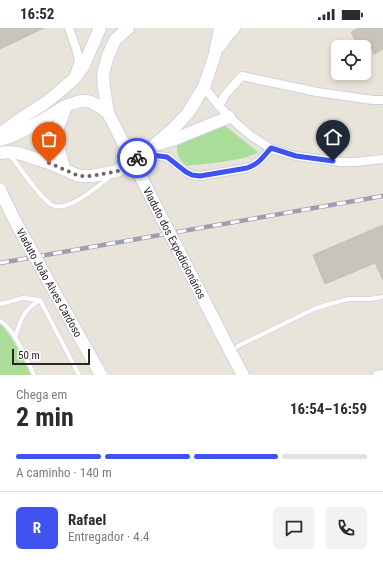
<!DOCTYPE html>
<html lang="pt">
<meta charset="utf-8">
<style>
body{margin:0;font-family:"Roboto Condensed",sans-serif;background:#f2f2f3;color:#2b2b33;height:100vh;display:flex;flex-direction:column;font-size:15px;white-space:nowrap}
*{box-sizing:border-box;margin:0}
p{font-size:13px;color:#7c7c81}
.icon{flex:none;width:22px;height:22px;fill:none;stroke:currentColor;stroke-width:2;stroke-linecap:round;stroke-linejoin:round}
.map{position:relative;height:347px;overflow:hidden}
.sheet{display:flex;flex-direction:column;background:#fff;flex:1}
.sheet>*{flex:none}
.fabs{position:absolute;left:331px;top:12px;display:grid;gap:8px}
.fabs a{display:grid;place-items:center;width:40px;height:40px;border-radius:6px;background:#fff;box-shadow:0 2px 6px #0003;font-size:20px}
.scale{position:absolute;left:12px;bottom:10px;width:78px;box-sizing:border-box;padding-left:4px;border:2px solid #272727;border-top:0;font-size:11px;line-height:14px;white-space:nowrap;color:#272727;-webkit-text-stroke:3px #fff;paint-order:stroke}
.pin{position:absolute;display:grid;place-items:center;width:34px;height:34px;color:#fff;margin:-41px -17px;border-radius:50% 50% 50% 0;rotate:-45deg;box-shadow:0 0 4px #0007}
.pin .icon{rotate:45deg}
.courier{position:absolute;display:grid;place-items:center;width:40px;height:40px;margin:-20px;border:3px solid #4053f0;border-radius:50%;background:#fff;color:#222;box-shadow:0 1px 5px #0007}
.headline em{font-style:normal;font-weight:700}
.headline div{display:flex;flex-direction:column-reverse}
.headline{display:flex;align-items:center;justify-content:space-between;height:68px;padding:0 16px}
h1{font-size:26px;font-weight:700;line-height:30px}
.bar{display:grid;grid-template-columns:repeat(4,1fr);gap:6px 4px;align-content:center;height:48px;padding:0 16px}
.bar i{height:5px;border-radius:3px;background:#e1e1e2}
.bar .active{background:#4053f0}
.bar p{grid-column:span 4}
.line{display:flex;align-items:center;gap:10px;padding:0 16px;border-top:1px solid #e1e1e2}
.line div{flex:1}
.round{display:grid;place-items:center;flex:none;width:42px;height:42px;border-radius:6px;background:#f2f2f3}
.status{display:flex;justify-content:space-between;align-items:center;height:28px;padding:0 20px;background:#fff;direction:ltr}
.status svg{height:11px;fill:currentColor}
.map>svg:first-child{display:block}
.green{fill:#aade98}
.building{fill:#c8c3bc;stroke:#c4c0b3}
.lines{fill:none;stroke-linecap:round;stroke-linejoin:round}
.service-casing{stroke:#cfd1e0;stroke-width:5.5}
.minor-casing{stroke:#cfd1e0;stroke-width:10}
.secondary-casing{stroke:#cfd1e0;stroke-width:14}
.service{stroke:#fff;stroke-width:4}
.minor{stroke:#fff;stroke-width:8}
.secondary{stroke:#fff;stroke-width:12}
.rail-casing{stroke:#9d9eb1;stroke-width:4.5}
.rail{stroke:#fff;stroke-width:3;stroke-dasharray:9;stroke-linecap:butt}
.secondary-bridge-casing{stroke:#cfd1e0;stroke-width:14;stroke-linecap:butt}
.secondary-bridge{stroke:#fff;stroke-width:12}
.done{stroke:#6b6965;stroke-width:4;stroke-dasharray:0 7.2}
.route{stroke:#4053f0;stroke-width:5}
.labels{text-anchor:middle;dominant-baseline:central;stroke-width:3;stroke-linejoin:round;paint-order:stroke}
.street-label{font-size:11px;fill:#272727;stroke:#fff}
</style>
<div class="status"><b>16:52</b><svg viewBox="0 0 49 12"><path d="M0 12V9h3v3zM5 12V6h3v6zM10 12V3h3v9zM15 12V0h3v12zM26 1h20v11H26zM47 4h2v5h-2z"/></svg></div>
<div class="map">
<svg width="383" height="347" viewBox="0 0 383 347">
<rect width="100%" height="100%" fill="#e9e4d9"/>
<path class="green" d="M 223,96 L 258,124 C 247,133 203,136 187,138 C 177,129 177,127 177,114 Z
M 0,296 L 2,297 L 13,312 L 31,347 L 0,347 Z"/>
<path class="building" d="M 0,0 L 44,0 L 0,21 Z
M 359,0 L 383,0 L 383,21 L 374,26 L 369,14 L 359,19 L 351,4 Z
M 383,197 L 383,252 L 375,235 L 325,256 L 313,227 Z"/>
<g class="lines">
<g class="service-casing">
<path id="service" d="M 8,127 L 14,132 C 22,143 41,171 52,177 C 68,185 99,157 111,148
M 0,276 L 23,270 L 40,272 L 79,347
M 0,293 C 14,300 27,332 34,347
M 15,309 C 22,290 22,283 40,272
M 230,322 L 314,281 L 333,275 L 348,271 L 370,271 L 383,269"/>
</g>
<g class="minor-casing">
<path id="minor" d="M 69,0 L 76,20 L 79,32 L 74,47
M 204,59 L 219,78 L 229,89 L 250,107 L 271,121 L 296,128 L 341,134 L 355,134 L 383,131
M 219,78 L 225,67 L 242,48 L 317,64 L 373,72 L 383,72
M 144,126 L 167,129 L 186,144 L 192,147 L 200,148 L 247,140 C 259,136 263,129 271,121
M 377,347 L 383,346"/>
</g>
<g class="secondary-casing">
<path id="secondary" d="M 220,18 L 228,6 L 234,0
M 108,85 L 104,60 L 103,46 L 108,28 L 115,12 L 128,0
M 0,106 L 16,94 L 48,73 L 73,52 L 83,39 L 100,0
M 0,112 C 24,105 45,90 66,78 C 85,69 92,72 108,85
M 159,116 L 175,111 L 229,89
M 0,125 L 8,124 L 18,125 L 49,135 L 79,148 L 92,148 L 117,143 L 144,126 L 174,100 L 188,85 L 204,59 L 215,26 L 220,0
M 65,142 L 59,123 L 58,100 L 66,78
M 230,323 L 243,347"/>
</g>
<use href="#service" class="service"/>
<use href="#minor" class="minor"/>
<use href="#secondary" class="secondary"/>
<g class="rail-casing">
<path id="rail" d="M 0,235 L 383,168"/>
</g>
<use href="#rail" class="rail"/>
<g class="secondary-bridge-casing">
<g id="secondary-bridge">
<path id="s1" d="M 108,85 L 230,323"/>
<path id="s2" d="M 0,162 L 16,195 L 101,347"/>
</g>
</g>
<use href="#secondary-bridge" class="secondary-bridge"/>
</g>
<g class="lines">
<path class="done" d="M 49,135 L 79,148 L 92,148 L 118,143 L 137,130"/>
<path class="route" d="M 137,130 L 144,126 L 167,129 L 186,144 L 192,147 L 200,148 L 247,140 C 259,136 263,129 271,120 L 296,128 L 333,133"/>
</g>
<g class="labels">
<g class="street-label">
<text stroke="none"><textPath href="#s1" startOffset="146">Viaduto dos Expedicionários</textPath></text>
<text stroke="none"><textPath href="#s2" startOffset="105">Viaduto João Alves Cardoso</textPath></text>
</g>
</g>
</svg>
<div class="fabs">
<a><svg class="icon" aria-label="locate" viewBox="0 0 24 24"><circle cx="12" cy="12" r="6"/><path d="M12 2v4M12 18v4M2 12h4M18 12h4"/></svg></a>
</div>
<div class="scale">50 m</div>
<div class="pin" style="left:49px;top:135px;background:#ea580c"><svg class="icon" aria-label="bag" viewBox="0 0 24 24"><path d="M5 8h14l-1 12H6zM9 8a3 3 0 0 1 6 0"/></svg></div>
<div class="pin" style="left:333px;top:133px;background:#1f2937"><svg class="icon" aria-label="home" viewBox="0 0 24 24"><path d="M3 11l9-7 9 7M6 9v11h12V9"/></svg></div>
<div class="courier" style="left:137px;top:130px"><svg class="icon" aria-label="bike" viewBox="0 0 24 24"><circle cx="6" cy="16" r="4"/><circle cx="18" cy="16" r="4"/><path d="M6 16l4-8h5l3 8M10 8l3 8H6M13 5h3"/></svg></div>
</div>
<section class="sheet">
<div class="headline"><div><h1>2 min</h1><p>Chega em</p></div><em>16:54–16:59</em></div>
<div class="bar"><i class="active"></i><i class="active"></i><i class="active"></i><i></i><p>A caminho · 140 m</p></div>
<div class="line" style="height:72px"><b class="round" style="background:#4053f0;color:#fff">R</b><div><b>Rafael</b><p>Entregador · 4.4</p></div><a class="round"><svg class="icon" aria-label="chat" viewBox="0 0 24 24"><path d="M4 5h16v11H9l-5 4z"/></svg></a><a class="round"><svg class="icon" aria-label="phone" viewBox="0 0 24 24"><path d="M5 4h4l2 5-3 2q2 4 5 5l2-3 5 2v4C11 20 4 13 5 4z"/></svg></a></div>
</section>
